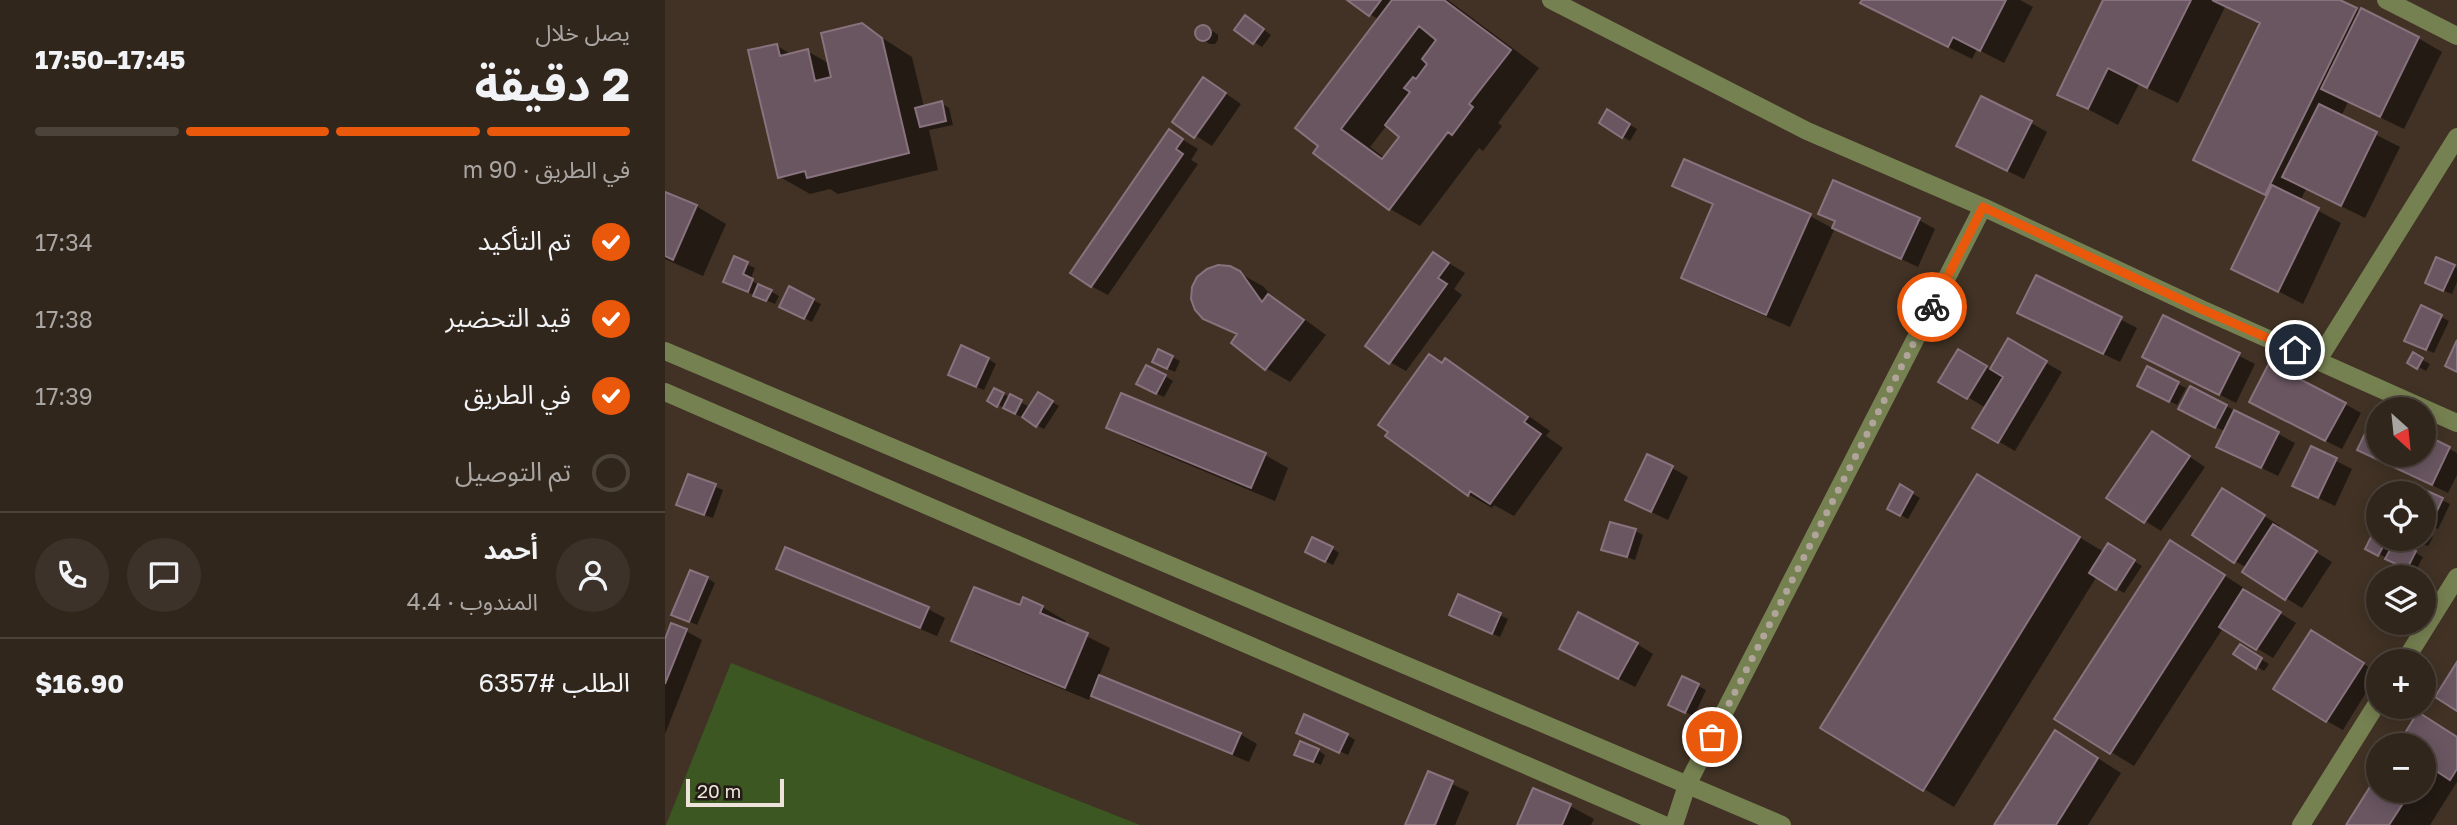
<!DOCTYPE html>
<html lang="ar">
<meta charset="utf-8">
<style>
body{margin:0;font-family:"Golos Text","Noto Sans Arabic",sans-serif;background:#3d3229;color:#f1f3f6;direction:rtl;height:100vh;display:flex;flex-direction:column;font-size:26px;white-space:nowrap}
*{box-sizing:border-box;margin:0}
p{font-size:23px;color:#a8a5a3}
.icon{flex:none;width:38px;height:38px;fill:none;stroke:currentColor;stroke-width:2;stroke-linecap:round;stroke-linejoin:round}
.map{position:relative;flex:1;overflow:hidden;direction:ltr}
.details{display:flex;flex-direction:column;background:#31261c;width:665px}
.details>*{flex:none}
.needle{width:46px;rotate:153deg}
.fabs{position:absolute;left:1701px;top:397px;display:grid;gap:14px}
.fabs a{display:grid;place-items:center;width:70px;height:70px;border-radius:50%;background:#31261c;box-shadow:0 4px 18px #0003,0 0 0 2px #4c433b;font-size:35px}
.scale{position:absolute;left:21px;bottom:18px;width:98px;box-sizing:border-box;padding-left:7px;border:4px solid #ede3db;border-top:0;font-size:19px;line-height:24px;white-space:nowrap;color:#ede3db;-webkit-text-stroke:5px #221b16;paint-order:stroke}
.pin{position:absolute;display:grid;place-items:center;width:60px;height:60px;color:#fff;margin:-30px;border:4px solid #fff;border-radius:50%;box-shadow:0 2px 7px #0007}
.courier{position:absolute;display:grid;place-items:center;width:70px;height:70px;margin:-35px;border:5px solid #ea580c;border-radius:50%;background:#fff;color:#222;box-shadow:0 2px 9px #0007}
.head em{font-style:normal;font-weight:700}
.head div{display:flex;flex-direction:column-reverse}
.head{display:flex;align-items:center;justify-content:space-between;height:119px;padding:0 35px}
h1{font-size:46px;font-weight:700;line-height:52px}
.bar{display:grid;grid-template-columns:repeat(4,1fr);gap:10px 7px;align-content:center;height:84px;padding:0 35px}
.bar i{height:9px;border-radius:5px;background:#4c433b}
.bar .current{background:#ea580c}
.bar p{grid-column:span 4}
.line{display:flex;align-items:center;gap:18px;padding:0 35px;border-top:2px solid #4c433b}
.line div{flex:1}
.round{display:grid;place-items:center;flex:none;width:74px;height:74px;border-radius:37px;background:#3d3229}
ol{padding:0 35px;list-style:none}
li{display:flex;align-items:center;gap:21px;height:77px}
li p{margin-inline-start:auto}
li .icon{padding:7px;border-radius:50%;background:#ea580c;color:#fff;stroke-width:4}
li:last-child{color:#a8a5a3}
li i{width:38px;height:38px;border:4px solid #4c433b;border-radius:50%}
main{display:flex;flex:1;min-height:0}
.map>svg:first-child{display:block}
.green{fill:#3c5722}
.shadow{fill:#0007;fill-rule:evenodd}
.building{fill:#695661;stroke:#87727d;stroke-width:2;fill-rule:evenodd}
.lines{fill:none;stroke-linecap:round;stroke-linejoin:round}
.minor{stroke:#768151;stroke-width:18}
.done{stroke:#b1a59b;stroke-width:7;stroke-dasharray:0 12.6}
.route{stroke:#ea580c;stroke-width:9}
</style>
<main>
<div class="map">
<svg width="1792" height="825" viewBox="0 0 1792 825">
<rect width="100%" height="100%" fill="#413225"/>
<path class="green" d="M 66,663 L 475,825 L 1,825 Z"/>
<path class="shadow" d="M 684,0 L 783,0 L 874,68 L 833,123 L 837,126 L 818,151 L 814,148 L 755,226 L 725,209 L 650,152 L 714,20 ZM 722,125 L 737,136 L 720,158 L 705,147 Z
M 1199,0 L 1355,0 L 1368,7 L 1339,63 L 1312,49 L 1307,59 L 1221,16 Z
M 1440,0 L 1671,0 L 1753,38 L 1777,52 L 1739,129 L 1683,102 L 1676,117 L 1735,147 L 1700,218 L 1641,189 L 1635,201 L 1676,223 L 1638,304 L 1590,279 L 1603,197 L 1530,159 L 1596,25 L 1560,7 L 1513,103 L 1474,84 L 1453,125 L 1394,94 Z
M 588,22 L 606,35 L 597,47 L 571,30 Z
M 197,25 L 247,57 L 259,107 L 276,103 L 284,108 L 288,125 L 264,130 L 273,170 L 173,194 L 165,189 L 145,194 L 115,177 L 111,45 L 127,55 L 142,51 L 165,64 Z
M 535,27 L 541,27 L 549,32 L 553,35 L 553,40 L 550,44 L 545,44 L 536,39 L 532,36 L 532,31 Z
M 554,89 L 576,104 L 547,146 L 509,122 Z
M 943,112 L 972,129 L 965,141 L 936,123 Z
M 1366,123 L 1382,132 L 1359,179 L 1310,155 Z
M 505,132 L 533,149 L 526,160 L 533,164 L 443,295 L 426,286 Z
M 1020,161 L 1145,216 L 1169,229 L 1171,222 L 1155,213 L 1254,220 L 1270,229 L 1253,267 L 1170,228 L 1125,327 L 1042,291 L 1018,277 L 1049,206 L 1009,186 Z
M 0,193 L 31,206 L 61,224 L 38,276 L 0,259 Z
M 769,254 L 800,273 L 789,289 L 797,295 L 741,371 L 725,362 Z
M 70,259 L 90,268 L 85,280 L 114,296 L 110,304 L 68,286 Z
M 1772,259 L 1792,268 L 1792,282 L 1787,294 L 1769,287 Z
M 564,267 L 599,287 L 609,299 L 627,310 L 661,335 L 625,382 L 601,368 L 568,343 L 573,336 L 539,318 Z
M 1372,277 L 1472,328 L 1455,362 L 1370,321 Z
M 148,300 L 156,304 L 147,322 L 124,310 Z
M 1757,308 L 1784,321 L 1769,353 L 1749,344 Z
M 1499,318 L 1590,364 L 1571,403 L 1496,365 Z
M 1343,341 L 1397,372 L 1350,451 L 1309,427 L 1321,408 L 1276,381 L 1294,352 L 1326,370 Z
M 1748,355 L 1765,364 L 1761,371 L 1744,362 Z
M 507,357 L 515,361 L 510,372 L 497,366 Z
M 323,359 L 331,364 L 319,390 L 293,379 Z
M 781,360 L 804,374 L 885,431 L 881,436 L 898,448 L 849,516 L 829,505 L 827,508 L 803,494 L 778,364 Z
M 1483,369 L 1521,388 L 1512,405 L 1482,390 Z
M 500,376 L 508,381 L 499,397 L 481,388 Z
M 330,390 L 365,407 L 374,394 L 394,406 L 379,429 L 324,400 Z
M 1680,404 L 1696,413 L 1677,449 L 1602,411 Z
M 1561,406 L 1630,443 L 1613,476 L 1570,455 L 1561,432 L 1516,408 Z
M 1712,414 L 1713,455 L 1759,455 L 1759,436 L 1792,453 L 1792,475 L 1783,493 L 1711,458 Z
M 443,427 L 600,455 L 623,468 L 610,501 L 467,441 Z
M 1504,443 L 1540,467 L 1496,531 L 1444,498 Z
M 1647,449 L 1687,469 L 1670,506 L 1645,494 Z
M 1007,468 L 1023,477 L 1003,520 L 978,508 Z
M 24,476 L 58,490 L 48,518 L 21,509 Z
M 1748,486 L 1785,504 L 1773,529 L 1759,522 L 1759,494 Z
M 1236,487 L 1255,498 L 1243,519 L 1224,509 Z
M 1342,494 L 1439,552 L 1443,545 L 1477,566 L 1459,593 L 1432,576 L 1289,807 L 1157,727 Z
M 1574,500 L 1615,526 L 1613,529 L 1667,562 L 1637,608 L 1579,572 L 1582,568 L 1570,561 Z
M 970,531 L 978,535 L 970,560 L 939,549 Z
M 1710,531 L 1713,533 L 1713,539 L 1726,539 L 1758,557 L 1750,572 L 1702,548 Z
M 1759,532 L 1768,537 L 1763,546 L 1747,539 L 1759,539 Z
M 667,548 L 674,553 L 668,565 L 650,556 Z
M 121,550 L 263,609 L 280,618 L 272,636 L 129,577 L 113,568 Z
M 1529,556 L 1582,590 L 1581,592 L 1631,623 L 1608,658 L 1558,628 L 1469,766 L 1392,719 Z
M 42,578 L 50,583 L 32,625 L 16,618 Z
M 794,596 L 843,619 L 835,637 L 794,619 Z
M 356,607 L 377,607 L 401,621 L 399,625 L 445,648 L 434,676 L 575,734 L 592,744 L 584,762 L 444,704 L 426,694 L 424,700 L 312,654 L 288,640 Z
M 21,631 L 37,640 L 0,734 L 0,644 Z
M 1662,641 L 1713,673 L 1678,730 L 1662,721 Z
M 972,644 L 988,654 L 970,687 L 913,658 Z
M 1575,646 L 1604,664 L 1599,671 L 1570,653 Z
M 1018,678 L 1041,690 L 1029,716 L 1012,708 Z
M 682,735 L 690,740 L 683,755 L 641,736 Z
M 1792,737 L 1792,782 L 1765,825 L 1683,825 L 1713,777 L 1713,791 L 1759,791 L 1759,746 Z
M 1414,746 L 1456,773 L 1423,825 L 1331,825 Z
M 653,750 L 660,755 L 656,765 L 639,758 Z
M 764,773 L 804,792 L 790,825 L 742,825 Z
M 905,806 L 929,819 L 926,825 L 853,825 Z"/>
<path class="building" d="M 682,0 L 716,0 L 704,16 Z
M 727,0 L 779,0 L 846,50 L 804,104 L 808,107 L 787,135 L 783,132 L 724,210 L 648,153 L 653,146 L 630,128 ZM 754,26 L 771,40 L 757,59 L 762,64 L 751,79 L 748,77 L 739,88 L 745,92 L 720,125 L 734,137 L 717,159 L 676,129 Z
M 1197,0 L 1341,0 L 1315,51 L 1288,37 L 1283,47 L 1195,3 Z
M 1438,0 L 1526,0 L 1482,88 L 1443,68 L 1423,109 L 1392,95 Z
M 1547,0 L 1675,0 L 1692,8 L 1600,195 L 1528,160 L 1595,23 Z
M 1696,8 L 1754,37 L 1715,117 L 1656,89 Z
M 580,15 L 599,29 L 588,44 L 569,30 Z
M 197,23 L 217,38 L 244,153 L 142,178 L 140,171 L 113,178 L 83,50 L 112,44 L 115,56 L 143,49 L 150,81 L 166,77 L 156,33 Z
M530 33a8 8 0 1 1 16 0a8 8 0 1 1-16 0Z
M 538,77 L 561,93 L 529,138 L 507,122 Z
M 1316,96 L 1367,121 L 1342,171 L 1291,146 Z
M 277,101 L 281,121 L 255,127 L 250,108 Z
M 1654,104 L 1712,132 L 1676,206 L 1617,177 Z
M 942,109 L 965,124 L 957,138 L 934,123 Z
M 504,129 L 518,139 L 511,149 L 518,154 L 426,287 L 405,273 Z
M 1019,159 L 1146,214 L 1101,315 L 1016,278 L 1048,204 L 1007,186 Z
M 1168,180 L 1255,218 L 1236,259 L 1167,228 L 1170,221 L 1153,214 Z
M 1607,185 L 1654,208 L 1613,292 L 1566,269 Z
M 0,192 L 32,205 L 8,260 L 0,256 Z
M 768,252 L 784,263 L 773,278 L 782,284 L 724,364 L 700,346 Z
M 69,256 L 83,262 L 78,274 L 88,279 L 83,292 L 58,282 Z
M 1771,257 L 1790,265 L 1778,291 L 1760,283 Z
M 553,265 L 565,266 L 575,271 L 597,302 L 603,294 L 639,320 L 600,370 L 566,343 L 572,334 L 538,319 L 530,310 L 526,299 L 527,287 L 532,277 L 542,269 Z
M 1371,275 L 1457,317 L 1438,354 L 1352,313 Z
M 93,284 L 107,290 L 101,301 L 88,296 Z
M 124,286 L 149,299 L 139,319 L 114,307 Z
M 1756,305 L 1777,315 L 1761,350 L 1739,341 Z
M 1498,315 L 1575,353 L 1554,395 L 1477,357 Z
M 1343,338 L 1382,361 L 1333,443 L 1307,428 L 1338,377 L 1325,369 Z
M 1792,340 L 1792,372 L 1780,366 Z
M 296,345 L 324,358 L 311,387 L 283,375 Z
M 493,349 L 508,356 L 502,369 L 487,362 Z
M 1293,349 L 1322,366 L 1302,399 L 1273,382 Z
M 1748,352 L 1758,358 L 1752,369 L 1742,363 Z
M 764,354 L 777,363 L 780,358 L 863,417 L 859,422 L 876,434 L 825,504 L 805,491 L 803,496 L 720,436 L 723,432 L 713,425 Z
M 1604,363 L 1681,403 L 1660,441 L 1584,402 Z
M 481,365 L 501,375 L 491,394 L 471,384 Z
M 1482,366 L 1514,382 L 1504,402 L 1472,386 Z
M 1525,386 L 1562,405 L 1550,428 L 1513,409 Z
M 329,388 L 339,393 L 332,407 L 322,401 Z
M 373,392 L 388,401 L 371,427 L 357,417 Z
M 456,393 L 601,453 L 586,488 L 441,428 Z
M 345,394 L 357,400 L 350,414 L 338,408 Z
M 1569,410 L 1614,432 L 1596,468 L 1551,447 Z
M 1711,411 L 1713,412 L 1713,455 L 1759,455 L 1759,434 L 1785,447 L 1767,485 L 1692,450 Z
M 1487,431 L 1525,456 L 1479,523 L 1441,498 Z
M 1646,446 L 1672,458 L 1653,498 L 1627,486 Z
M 982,454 L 1008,466 L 986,512 L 960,500 Z
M 23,474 L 51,484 L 39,515 L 11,505 Z
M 1312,474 L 1415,537 L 1258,791 L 1155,728 Z
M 1235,484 L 1248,492 L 1235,516 L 1222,509 Z
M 1747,484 L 1778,498 L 1765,526 L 1759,524 L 1759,494 L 1742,494 Z
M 1557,488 L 1600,515 L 1569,563 L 1527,535 Z
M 1708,507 L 1713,509 L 1713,524 L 1702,518 Z
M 945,522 L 971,529 L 962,557 L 936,550 Z
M 1608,524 L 1652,551 L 1620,600 L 1577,572 Z
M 1710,529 L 1713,531 L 1713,539 L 1722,539 L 1713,556 L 1700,549 Z
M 647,537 L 668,547 L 660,562 L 640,552 Z
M 1505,540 L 1560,575 L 1445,754 L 1389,719 Z
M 1730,541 L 1751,551 L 1742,569 L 1720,559 Z
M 1443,543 L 1470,560 L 1451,590 L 1424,573 Z
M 120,547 L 264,607 L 255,628 L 111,569 Z
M 25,570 L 43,577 L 24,622 L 6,615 Z
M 309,587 L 355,605 L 358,597 L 378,606 L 375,613 L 423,633 L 400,688 L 286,641 Z
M 1578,589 L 1616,612 L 1591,650 L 1554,627 Z
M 793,594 L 836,613 L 827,634 L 784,615 Z
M 913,612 L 973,643 L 953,679 L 894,649 Z
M 6,623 L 22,629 L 0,684 L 0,639 Z
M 1646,630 L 1699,663 L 1661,722 L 1608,689 Z
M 1575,644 L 1597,658 L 1591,669 L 1568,654 Z
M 1792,662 L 1792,711 L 1770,697 Z
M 434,675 L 576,733 L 567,754 L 426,696 Z
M 1017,676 L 1034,684 L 1020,713 L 1003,705 Z
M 1753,712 L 1792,737 L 1792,769 L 1785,780 L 1762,765 L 1759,771 L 1759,746 L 1732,746 Z
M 639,714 L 683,734 L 674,753 L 631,733 Z
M 1390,730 L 1433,758 L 1391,825 L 1329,825 Z
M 635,741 L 654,749 L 648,762 L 629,755 Z
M 763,771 L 788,781 L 770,825 L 740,825 Z
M 1713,774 L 1713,791 L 1746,791 L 1724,825 L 1681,825 Z
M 868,788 L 906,804 L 897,825 L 852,825 Z"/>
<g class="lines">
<path class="minor" d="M 886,0 L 1142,131 L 1318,207 L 1536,309 L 1792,423
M 1721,0 L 1792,36
M 0,351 L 1117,825
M 1653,360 L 1792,137
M 0,392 L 999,825
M 1739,662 L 1792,577
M 1009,825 L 1022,785 L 1318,207
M 1636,825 L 1713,702"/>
</g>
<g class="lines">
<path class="done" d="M 1047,737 L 1267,307"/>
<path class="route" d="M 1267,307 L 1318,207 L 1536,309 L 1630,350"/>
</g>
</svg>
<div class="fabs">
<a><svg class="needle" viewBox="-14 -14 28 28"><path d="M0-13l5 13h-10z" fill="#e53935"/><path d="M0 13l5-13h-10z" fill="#a8a5a3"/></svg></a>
<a><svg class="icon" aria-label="locate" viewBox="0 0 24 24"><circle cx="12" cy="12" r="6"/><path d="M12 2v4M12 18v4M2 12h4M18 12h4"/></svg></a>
<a><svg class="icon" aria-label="layers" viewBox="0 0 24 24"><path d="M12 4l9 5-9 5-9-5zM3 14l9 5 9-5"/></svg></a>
<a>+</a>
<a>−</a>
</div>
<div class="scale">20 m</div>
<div class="pin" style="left:1047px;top:737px;background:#ea580c"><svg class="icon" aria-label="bag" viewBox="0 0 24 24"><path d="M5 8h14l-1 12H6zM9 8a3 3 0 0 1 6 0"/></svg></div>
<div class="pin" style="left:1630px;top:350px;background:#1f2937"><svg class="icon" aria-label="home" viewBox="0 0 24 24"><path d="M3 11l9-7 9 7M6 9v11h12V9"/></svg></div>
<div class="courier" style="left:1267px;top:307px"><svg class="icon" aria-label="bike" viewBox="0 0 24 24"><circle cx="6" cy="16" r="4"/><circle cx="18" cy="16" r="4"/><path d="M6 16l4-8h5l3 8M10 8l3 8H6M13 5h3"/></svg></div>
</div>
<section class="details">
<div class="head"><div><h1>2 دقيقة</h1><p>يصل خلال</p></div><em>17:45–17:50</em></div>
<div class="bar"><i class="current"></i><i class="current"></i><i class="current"></i><i></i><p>في الطريق · 90 m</p></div>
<ol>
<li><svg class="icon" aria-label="check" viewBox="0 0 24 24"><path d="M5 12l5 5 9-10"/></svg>تم التأكيد<p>17:34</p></li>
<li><svg class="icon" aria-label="check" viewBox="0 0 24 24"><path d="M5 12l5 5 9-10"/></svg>قيد التحضير<p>17:38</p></li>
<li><svg class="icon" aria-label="check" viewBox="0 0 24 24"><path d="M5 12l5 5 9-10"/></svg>في الطريق<p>17:39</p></li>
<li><i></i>تم التوصيل</li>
</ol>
<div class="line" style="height:126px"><a class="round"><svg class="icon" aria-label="person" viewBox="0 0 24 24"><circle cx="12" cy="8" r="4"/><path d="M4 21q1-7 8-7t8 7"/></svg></a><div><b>أحمد</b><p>المندوب · 4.4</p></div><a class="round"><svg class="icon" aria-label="chat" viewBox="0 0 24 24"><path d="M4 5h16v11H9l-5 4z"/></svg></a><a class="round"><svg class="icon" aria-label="phone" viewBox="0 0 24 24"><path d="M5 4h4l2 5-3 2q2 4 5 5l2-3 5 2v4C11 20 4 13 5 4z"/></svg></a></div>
<div class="line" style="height:91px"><div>الطلب #6357</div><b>$16.90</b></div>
</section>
</main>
